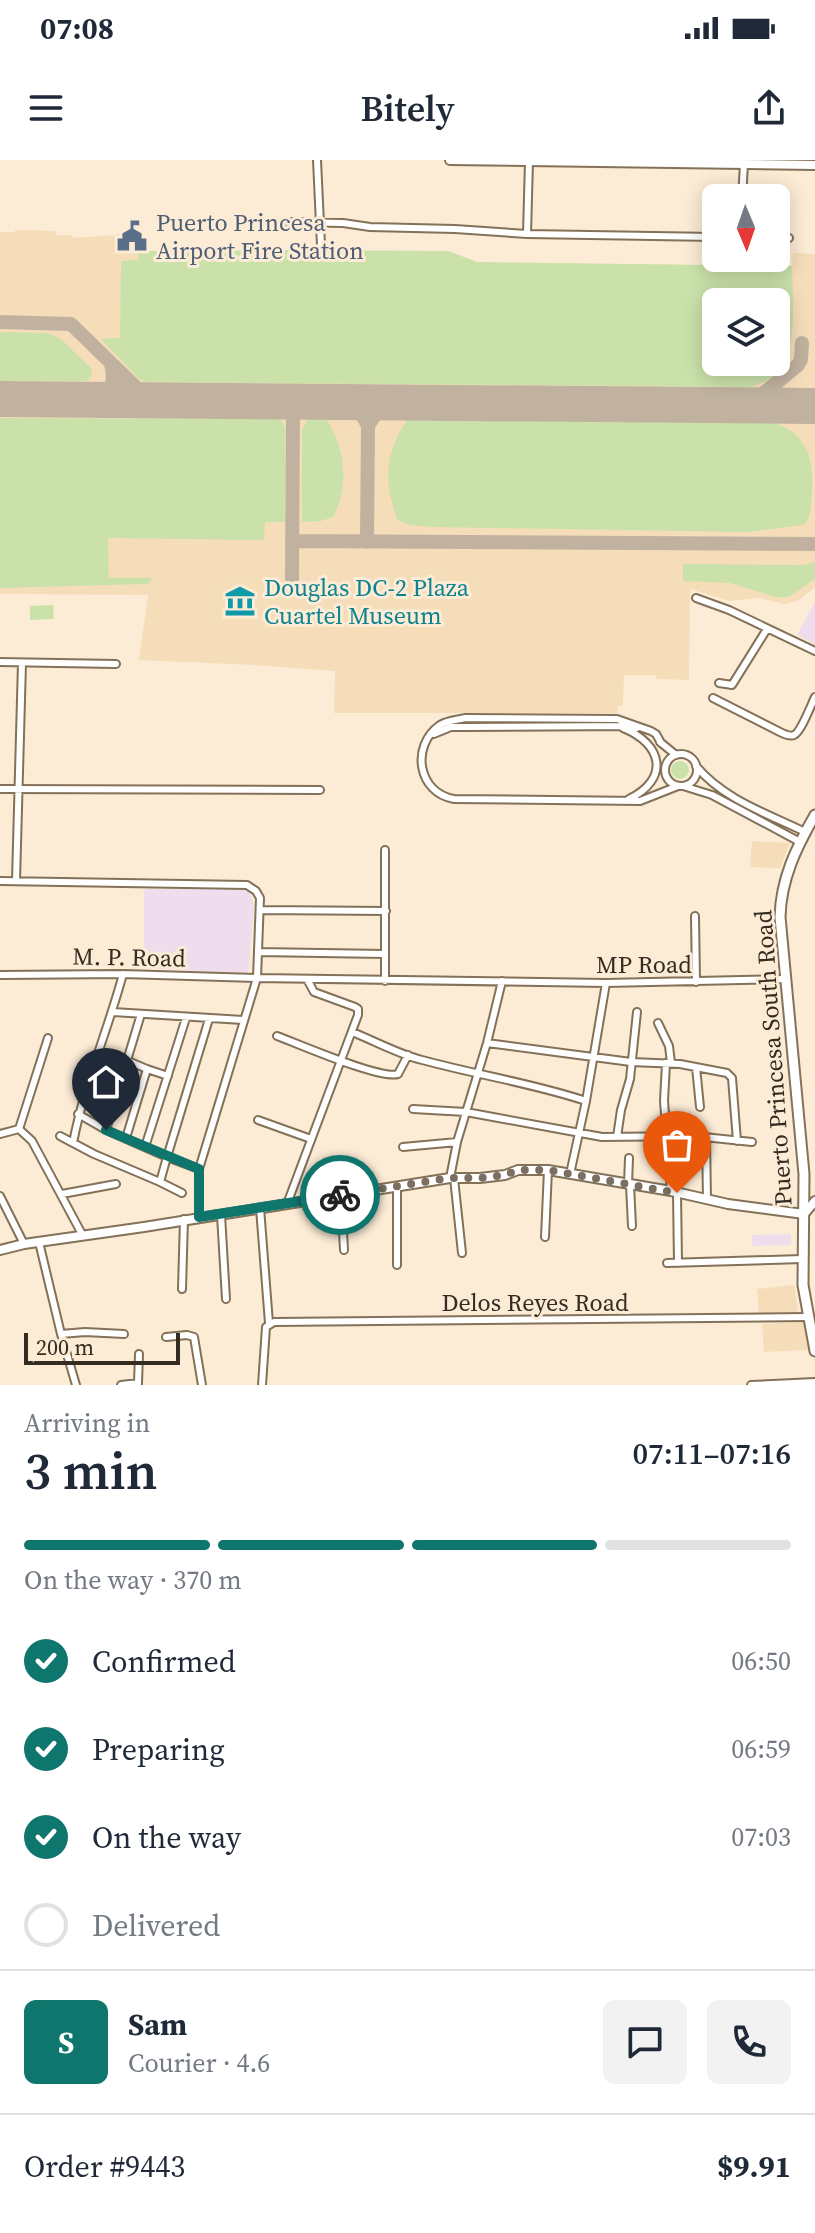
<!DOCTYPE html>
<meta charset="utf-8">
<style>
body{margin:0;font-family:"Source Serif 4",serif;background:#f2f2f3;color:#1f2937;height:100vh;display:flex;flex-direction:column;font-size:30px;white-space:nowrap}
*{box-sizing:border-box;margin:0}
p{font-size:26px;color:#747a83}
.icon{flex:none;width:44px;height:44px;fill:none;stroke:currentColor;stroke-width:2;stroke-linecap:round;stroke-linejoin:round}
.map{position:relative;height:1225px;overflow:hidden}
.drawer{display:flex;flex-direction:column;background:#fff;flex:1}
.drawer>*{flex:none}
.needle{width:52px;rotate:178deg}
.controls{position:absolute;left:702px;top:24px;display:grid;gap:16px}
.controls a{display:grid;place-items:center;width:88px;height:88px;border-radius:12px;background:#fff;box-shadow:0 4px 20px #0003;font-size:40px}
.scale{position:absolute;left:24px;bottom:20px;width:156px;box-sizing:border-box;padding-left:8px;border:4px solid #342c21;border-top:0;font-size:22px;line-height:28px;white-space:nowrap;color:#342c21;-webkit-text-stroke:6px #fcebd5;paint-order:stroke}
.pin{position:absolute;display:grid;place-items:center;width:68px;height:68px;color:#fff;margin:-82px -34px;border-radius:50% 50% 50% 0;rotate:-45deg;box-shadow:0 0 8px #0007}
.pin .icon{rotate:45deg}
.courier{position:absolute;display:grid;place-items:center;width:80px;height:80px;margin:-40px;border:6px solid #0f766e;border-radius:50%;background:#fff;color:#222;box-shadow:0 2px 10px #0007}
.overview em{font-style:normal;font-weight:600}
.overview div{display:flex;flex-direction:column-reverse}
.overview{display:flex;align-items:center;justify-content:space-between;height:136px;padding:0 24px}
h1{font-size:52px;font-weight:600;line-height:60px}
.bar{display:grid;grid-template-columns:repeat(4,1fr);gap:12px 8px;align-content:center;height:96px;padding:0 24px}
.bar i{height:10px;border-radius:6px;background:#e0e1e3}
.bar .active{background:#0f766e}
.bar p{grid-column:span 4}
.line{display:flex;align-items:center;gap:20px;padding:0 24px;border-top:2px solid #e0e1e3}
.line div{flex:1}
.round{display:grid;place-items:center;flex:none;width:84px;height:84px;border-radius:12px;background:#f2f2f3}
ol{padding:0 24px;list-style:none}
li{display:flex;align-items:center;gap:24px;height:88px}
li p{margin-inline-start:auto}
li .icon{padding:8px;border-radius:50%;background:#0f766e;color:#fff;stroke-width:4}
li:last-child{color:#747a83}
li i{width:44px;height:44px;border:4px solid #e0e1e3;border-radius:50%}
.status{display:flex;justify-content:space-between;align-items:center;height:56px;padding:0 40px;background:#fff;direction:ltr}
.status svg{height:22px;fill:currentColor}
header{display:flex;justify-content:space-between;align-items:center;height:104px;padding:0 24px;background:#fff;font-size:36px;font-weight:600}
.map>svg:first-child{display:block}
.built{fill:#f6ddba;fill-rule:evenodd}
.education{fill:#efddee}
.green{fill:#cae2aa;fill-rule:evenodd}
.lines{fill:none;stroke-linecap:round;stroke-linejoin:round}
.taxiway{stroke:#c0b29f;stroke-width:14}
.runway{stroke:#c0b29f;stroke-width:36}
.street-casing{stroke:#837158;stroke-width:10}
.secondary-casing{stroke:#837158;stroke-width:12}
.primary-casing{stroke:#837158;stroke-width:13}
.street{stroke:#fff;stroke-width:6}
.secondary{stroke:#fff;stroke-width:8}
.primary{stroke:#fff;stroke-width:9}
.done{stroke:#7a6f60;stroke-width:8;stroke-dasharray:0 14.4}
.route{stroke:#0f766e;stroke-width:10}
.labels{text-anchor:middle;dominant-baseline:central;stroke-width:6;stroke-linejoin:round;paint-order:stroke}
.service-label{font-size:24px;fill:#4e5e75;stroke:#fcebd5;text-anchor:start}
.culture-label{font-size:24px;fill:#0d838f;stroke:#fcebd5;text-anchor:start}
.street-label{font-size:24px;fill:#342c21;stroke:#fcebd5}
</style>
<div class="status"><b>07:08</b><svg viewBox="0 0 49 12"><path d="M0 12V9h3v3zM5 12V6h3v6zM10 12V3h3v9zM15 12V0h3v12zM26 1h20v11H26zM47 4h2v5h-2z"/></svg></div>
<header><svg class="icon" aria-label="menu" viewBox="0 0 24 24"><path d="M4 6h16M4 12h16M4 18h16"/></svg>Bitely<svg class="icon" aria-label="share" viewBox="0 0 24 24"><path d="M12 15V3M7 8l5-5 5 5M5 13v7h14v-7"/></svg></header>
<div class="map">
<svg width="815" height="1225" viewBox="0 0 815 1225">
<rect width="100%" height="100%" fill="#fcebd5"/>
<path class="built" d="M 15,70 L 56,71 L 56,75 L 72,75 L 73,78 L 116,75 L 125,71 L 139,71 L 139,91 L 448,91 L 477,102 L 792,106 L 793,93 L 815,94 L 815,427 L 799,440 L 785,444 L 759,438 L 730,441 L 690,429 L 689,520 L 656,519 L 656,515 L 624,515 L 623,546 L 618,546 L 617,553 L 334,553 L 335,511 L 254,505 L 139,500 L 148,435 L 0,434 L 0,72 L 15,72 ZM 716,142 L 776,142 L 776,202 L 716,202 Z
M 752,681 L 790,683 L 780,708 L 750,707 Z
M 794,1125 L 799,1155 L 759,1156 L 757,1129 Z
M 803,1162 L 809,1190 L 764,1192 L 762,1164 Z"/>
<path class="education" d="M 815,442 L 815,484 L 797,475 Z
M 144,729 L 243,729 L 250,732 L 254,746 L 248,814 L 144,808 Z
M 791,1074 L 791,1085 L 752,1086 L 752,1075 Z"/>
<path class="green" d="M 284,90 L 448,91 L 477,102 L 792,106 C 792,137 800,195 773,216 C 767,221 758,224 751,227 L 145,222 L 139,219 L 101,179 L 120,178 L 121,101 L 138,100 L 138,91 ZM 716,142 L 776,142 L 776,202 L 716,202 Z
M 0,172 L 48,173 L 62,180 L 91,208 L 92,216 L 87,221 L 0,221 Z
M 0,258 L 280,259 L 285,267 L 285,362 L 265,362 L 264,380 L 108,378 L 109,418 L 153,418 L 148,424 L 0,428 Z
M 308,259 L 327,260 C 345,289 350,326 333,357 L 321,361 L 302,362 L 302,270 Z
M 407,260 L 775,263 C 815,277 815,311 810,353 L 808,360 L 803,365 L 747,372 L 431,367 L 410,365 L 397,360 C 384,321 384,295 407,260 Z
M 815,402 L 815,419 L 789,437 L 775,437 L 730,423 L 683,421 L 683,404 L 803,405 Z
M 53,445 L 54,459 L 30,460 L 30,446 Z
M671 610a9 9 0 1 1 18 0a9 9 0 1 1-18 0Z"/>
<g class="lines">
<path class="taxiway" d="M 0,162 L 71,164 L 149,240
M 106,240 C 112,227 115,219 111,204
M 343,242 C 356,246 363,254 368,266
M 743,246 L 759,237 L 798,205 L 801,200 L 802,183
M 809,246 L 815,248
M 293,381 L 815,384
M 367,382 L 368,266 L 379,248 L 399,242
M 292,419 L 293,242"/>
<path class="runway" d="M 0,239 L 815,246"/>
<g class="street-casing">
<path id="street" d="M 317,0 L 321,85
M 742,38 L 744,4
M 289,62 L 343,63 L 370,67 L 455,69 L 527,74 L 716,77
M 527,74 L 529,1
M 776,77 L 789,78
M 696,438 L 729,450 L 815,491
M 0,502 L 116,504
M 719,523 L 732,525 L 767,469
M 713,538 L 780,572 C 784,574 790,577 794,575 C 801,572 811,545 815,537
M 623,568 C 663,584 670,619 629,639
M 434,574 L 451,567 L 465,567 L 627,566 L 637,568
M 660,582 L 676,595
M 661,583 L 656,574 L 651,571 L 617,559 L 465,558 C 457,560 448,560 440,565 C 410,586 418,633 454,639 L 640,641 L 678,626
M665 610a16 16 0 1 1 32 0a16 16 0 1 1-32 0Z
M 696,606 C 723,639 768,654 805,672
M 683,626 L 712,635 L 800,682
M 0,629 L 320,630
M 385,690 L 385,821
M 0,721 L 247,725 L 256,731 L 260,738 L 257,818 L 606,823 L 786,819
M 16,721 L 22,503
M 261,750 L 386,751
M 695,756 L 696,822
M 258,792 L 385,794
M 0,815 L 123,814 L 257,818 L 199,1009 L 199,1057
M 113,852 L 243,860
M 658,863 L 669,886 L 671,903
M 352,872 C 375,881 398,894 422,900 C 477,915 532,923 586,941
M 277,876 C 299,884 381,920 398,914 L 408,895
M 48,878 L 19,969 L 32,981 L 83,1076
M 487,883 L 631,902 L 680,904 L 727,913 L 732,918 L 737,981
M 666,903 L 664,941 L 671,1031
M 696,907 L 700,947
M 147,909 L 168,916
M 413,949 L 466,952 L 602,977 L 694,976 L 752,982
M 78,954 L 106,970 L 167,997 L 209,859
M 258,960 L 311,979
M 106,970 L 141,854
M 0,974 L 19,969
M 60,976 L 94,994 L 160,1022 L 167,997 L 199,1009
M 617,977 L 621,950 L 630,919 L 637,852
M 706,977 L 707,1040
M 126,978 L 147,909 L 128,901
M 73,983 C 84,925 108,870 123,814
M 145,987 L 186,858
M 403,987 L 457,982
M 570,1014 L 586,941 L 606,823
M 450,1018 L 457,982 L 487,883 L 502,821
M 454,1018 L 462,1093
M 160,1022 L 182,1033
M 628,1025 L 629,998
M 630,1025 L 632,1066
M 677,1033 L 678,1103
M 62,1034 L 116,1024
M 341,1035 L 344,1090
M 0,1036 L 24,1084
M 287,1044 L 358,855 L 358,849 L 355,847 L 314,832 L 307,819
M 260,1048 L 269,1163
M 221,1055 L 226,1139
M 545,1077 L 548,1010
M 39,1082 L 61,1174 L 76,1225
M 667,1103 L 802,1099
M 397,1105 L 397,1027
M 182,1129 L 184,1059
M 61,1174 L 85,1172 L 124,1174
M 166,1177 L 187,1175 L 194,1177 L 202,1225
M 138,1223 L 139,1194
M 121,1225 L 138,1223 L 138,1225
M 262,1225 L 266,1167 L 274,1162 L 808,1157
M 751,1225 L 815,1222"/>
</g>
<g class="secondary-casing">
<path id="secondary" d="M 450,0 L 815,5
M 0,1090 L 24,1084 L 144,1067 L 450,1018 L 480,1018 L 505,1015 L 518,1010 L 548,1010 L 671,1031 L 728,1044 L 804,1054 L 815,1041"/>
</g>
<g class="primary-casing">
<path id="primary" d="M 815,655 C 796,688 781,719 780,757 L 804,1014 L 803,1125 L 815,1191"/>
</g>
<use href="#street" class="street"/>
<use href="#secondary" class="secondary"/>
<use href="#primary" class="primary"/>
</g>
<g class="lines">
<path class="done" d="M 340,1035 L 450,1018 L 480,1018 L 505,1015 L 518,1010 L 548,1010 L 677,1033"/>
<path class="route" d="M 106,970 L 199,1009 L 199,1057 L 340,1035"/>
</g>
<defs>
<g id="civic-bare" transform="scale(2.4)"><path d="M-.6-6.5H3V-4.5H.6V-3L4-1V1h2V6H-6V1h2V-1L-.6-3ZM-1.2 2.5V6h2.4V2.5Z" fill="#5c6f8a" stroke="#fcebd5" stroke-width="2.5" paint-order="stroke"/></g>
<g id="museum-bare" transform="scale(2.4)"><path d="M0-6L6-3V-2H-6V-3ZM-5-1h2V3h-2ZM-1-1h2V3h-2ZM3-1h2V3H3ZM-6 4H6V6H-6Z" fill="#0f9aa8" stroke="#fcebd5" stroke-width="2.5" paint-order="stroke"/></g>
</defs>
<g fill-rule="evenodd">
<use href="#civic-bare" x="132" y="76"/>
<use href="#museum-bare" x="240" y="441"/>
</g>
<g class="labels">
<g class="service-label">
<text x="156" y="62">Puerto Princesa<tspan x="156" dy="28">Airport Fire Station</tspan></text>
</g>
<g class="culture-label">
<text x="264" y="427">Douglas DC-2 Plaza<tspan x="264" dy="28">Cuartel Museum</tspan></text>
</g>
<g class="street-label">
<text transform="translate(129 797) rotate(1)">M. P. Road</text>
<text x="644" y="804">MP Road</text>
<text transform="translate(773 898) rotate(-94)">Puerto Princesa South Road</text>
<text x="535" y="1142">Delos Reyes Road</text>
</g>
</g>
</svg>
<div class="controls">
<a><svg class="needle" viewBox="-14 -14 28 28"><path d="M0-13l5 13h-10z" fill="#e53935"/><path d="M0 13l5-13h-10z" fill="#747a83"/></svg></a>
<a><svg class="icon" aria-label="layers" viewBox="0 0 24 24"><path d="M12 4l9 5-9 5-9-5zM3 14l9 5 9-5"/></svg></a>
</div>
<div class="scale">200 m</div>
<div class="pin" style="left:677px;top:1033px;background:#ea580c"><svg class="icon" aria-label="bag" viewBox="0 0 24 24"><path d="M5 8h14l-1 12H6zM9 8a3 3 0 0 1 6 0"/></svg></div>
<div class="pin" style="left:106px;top:970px;background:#1f2937"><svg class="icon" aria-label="home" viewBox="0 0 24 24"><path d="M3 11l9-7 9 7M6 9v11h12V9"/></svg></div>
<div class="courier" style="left:340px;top:1035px"><svg class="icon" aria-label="bike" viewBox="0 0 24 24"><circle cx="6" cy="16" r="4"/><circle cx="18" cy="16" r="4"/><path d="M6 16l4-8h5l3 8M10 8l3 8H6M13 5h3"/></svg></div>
</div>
<section class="drawer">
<div class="overview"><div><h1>3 min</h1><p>Arriving in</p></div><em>07:11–07:16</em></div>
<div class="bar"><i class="active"></i><i class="active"></i><i class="active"></i><i></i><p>On the way · 370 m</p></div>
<ol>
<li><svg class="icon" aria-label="check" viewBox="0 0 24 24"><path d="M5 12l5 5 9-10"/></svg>Confirmed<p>06:50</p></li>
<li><svg class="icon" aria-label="check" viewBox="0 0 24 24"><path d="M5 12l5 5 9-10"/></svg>Preparing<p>06:59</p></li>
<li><svg class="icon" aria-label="check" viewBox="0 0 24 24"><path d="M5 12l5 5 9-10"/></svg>On the way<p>07:03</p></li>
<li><i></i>Delivered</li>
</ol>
<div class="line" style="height:144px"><b class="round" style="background:#0f766e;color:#fff">S</b><div><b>Sam</b><p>Courier · 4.6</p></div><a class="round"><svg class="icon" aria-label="chat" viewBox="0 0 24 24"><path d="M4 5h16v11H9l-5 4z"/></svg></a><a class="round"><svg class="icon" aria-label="phone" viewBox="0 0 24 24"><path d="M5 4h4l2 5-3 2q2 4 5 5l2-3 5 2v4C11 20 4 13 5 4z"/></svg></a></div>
<div class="line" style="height:104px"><div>Order #9443</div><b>$9.91</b></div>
</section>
